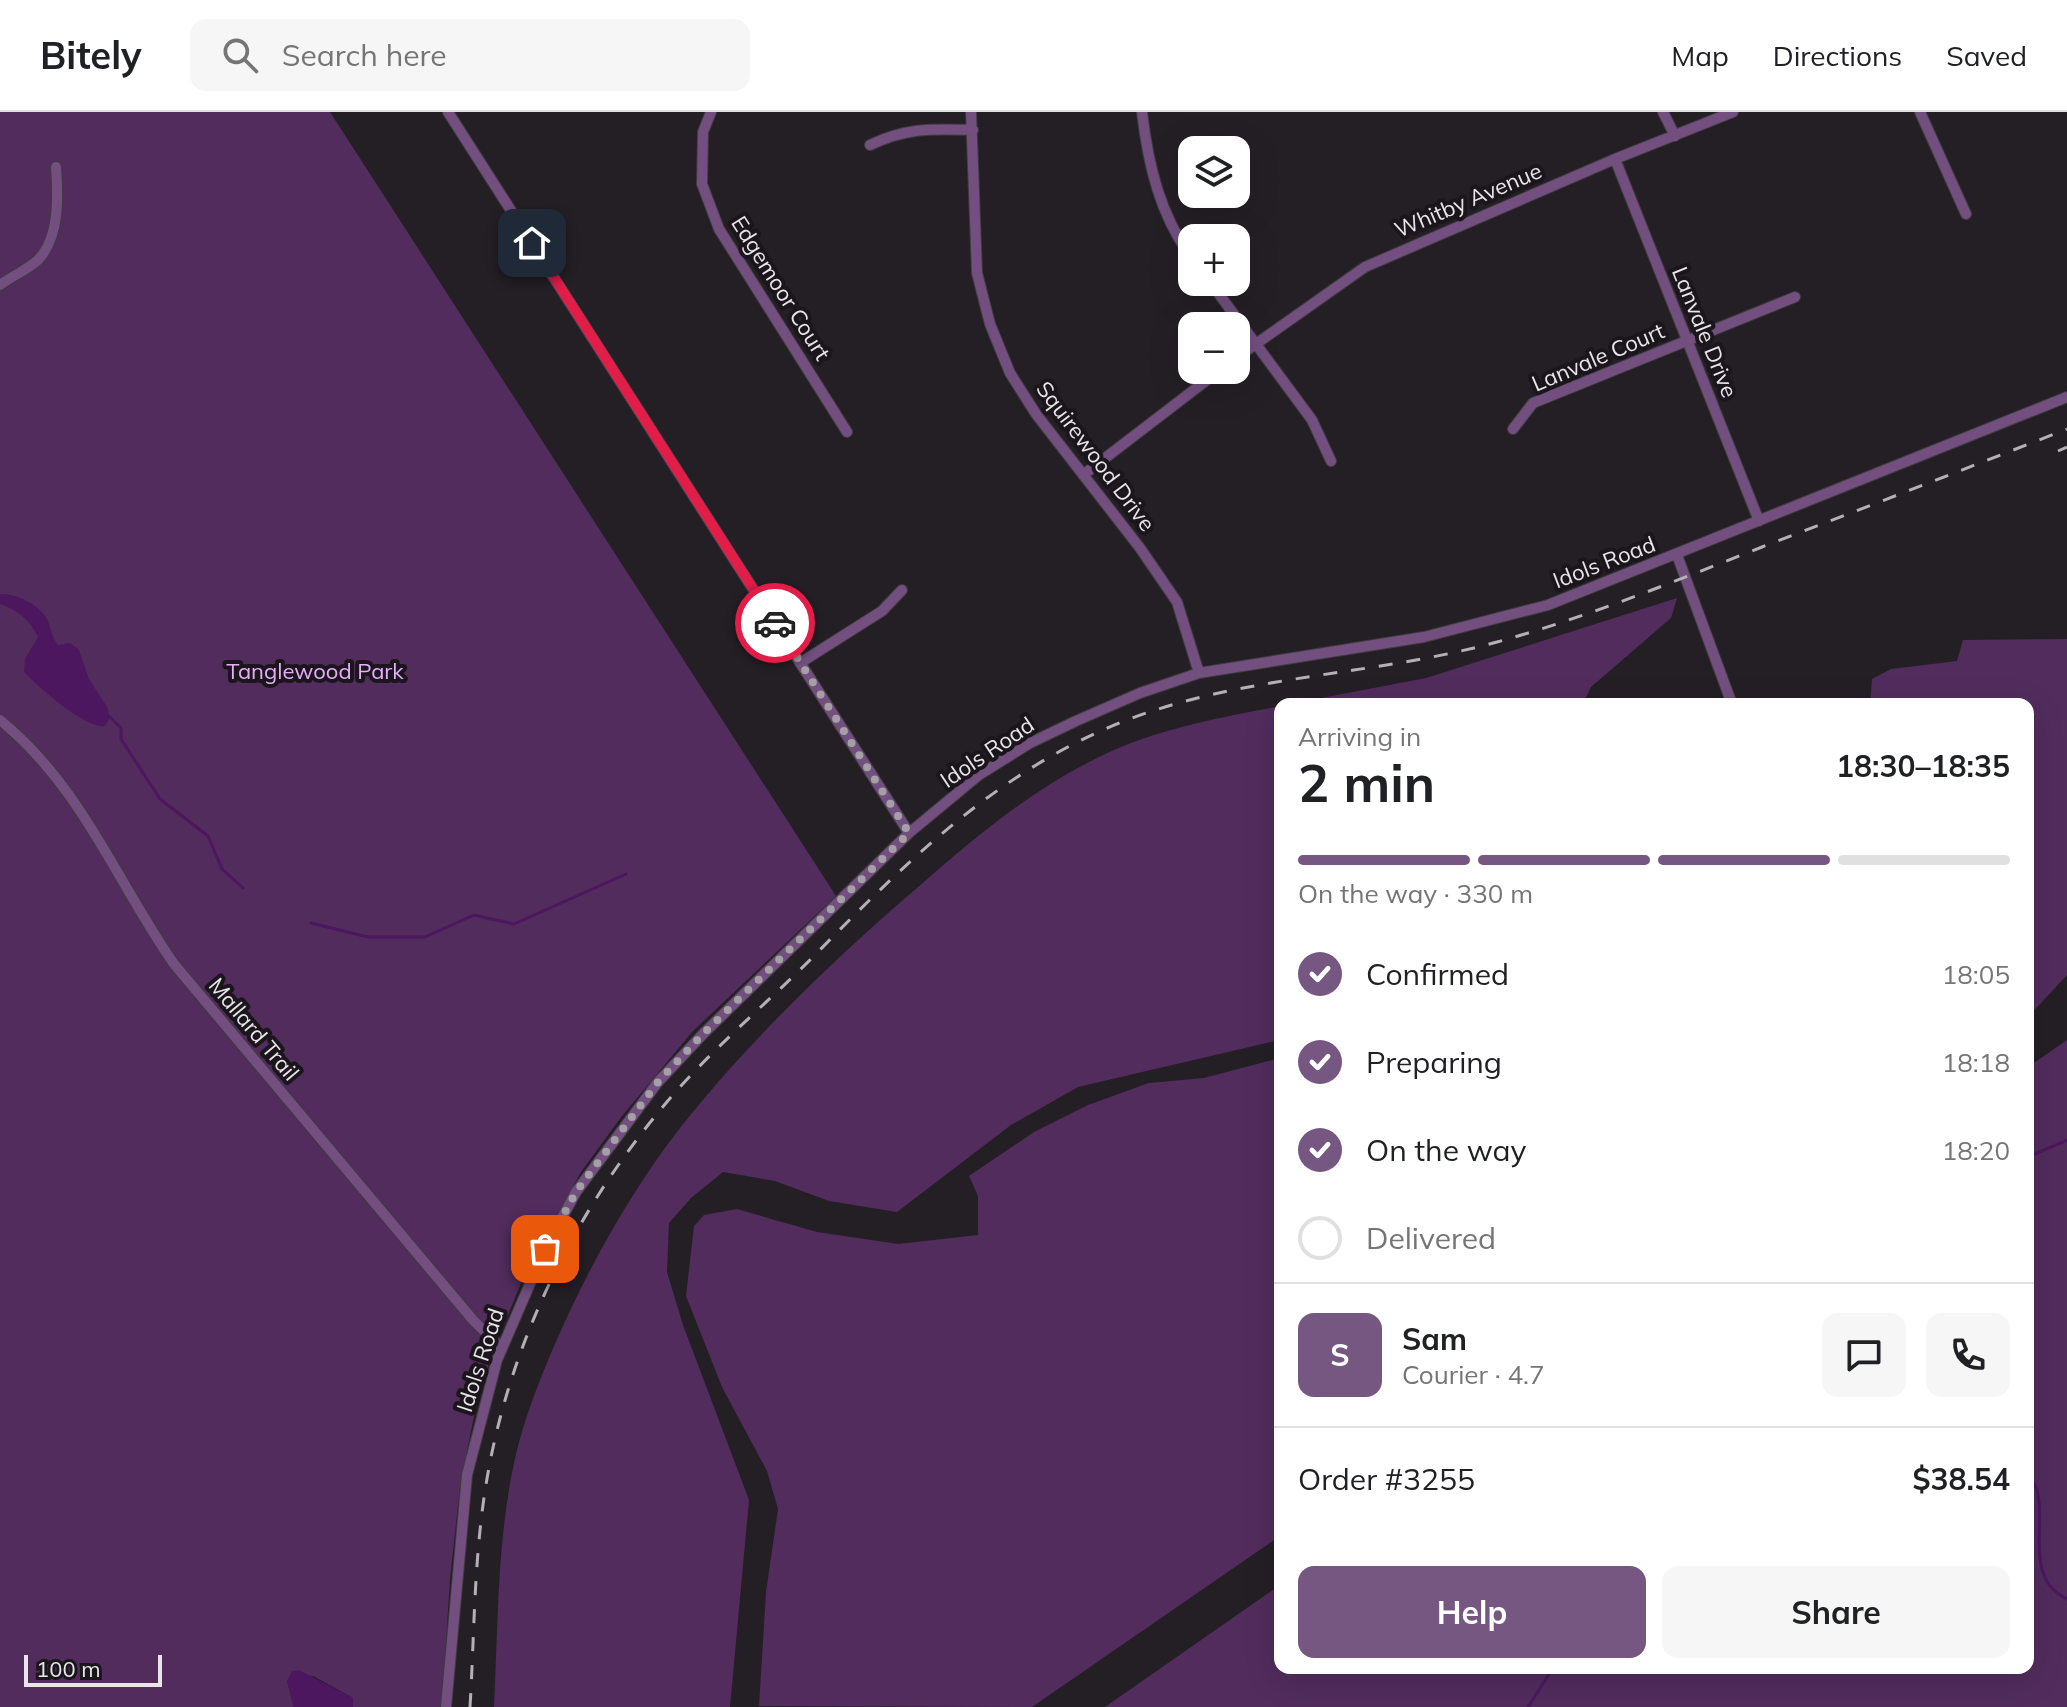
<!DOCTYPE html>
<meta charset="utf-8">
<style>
body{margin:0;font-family:Mulish,sans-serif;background:#f6f6f6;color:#202124;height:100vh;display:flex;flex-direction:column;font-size:30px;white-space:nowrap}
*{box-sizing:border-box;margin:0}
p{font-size:26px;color:#757577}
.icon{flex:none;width:44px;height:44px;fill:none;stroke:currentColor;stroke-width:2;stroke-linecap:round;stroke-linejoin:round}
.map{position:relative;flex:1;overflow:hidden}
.sheet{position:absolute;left:1274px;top:586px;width:760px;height:976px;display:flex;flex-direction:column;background:#fff;border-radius:16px;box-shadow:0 8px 32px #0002}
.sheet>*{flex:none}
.tools{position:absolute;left:1178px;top:24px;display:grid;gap:16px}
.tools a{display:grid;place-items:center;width:72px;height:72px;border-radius:16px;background:#fff;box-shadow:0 8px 32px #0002;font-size:40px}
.scale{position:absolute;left:24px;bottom:20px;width:138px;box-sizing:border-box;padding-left:8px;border:4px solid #e9e6eb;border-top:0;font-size:22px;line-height:28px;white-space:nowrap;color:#e9e6eb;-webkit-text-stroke:6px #1a161c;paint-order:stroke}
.pin{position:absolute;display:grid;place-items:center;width:68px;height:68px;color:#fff;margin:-34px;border-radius:16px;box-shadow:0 4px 12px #0006}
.courier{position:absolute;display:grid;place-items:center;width:80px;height:80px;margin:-40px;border:6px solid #e11d48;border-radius:50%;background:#fff;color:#222;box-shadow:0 2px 10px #0007}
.summary em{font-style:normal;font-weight:700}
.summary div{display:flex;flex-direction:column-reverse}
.summary{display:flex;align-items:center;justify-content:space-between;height:136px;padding:0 24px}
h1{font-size:52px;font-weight:700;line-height:60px}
.bar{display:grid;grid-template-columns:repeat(4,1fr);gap:12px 8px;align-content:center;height:96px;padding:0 24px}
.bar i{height:10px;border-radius:6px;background:#e0e0e0}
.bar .active{background:#755782}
.bar p{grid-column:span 4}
.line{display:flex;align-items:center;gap:20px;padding:0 24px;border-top:2px solid #e0e0e0}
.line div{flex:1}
.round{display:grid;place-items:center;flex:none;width:84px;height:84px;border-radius:16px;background:#f6f6f6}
ol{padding:0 24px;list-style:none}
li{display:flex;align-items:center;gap:24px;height:88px}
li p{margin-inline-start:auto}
li .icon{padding:8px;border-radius:50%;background:#755782;color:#fff;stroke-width:4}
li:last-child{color:#757577}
li i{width:44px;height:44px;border:4px solid #e0e0e0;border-radius:50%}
.action{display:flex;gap:16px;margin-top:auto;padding:16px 24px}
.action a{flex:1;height:92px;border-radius:16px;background:#755782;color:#fff;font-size:32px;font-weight:700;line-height:92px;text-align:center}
.action a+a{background:#f6f6f6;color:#202124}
header{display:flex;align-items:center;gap:48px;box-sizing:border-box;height:112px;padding:0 40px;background:#fff;border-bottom:2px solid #e0e0e0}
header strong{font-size:38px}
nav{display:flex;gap:44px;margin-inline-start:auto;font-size:28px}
.search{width:560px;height:72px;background:#f6f6f6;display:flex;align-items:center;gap:20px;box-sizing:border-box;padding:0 28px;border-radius:16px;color:#757577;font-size:30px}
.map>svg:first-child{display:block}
.green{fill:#512c5d}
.water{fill:#4d175f}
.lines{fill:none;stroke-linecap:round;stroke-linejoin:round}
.stream{stroke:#4d175f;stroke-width:3}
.minor-casing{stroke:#403b41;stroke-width:12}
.minor{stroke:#724f7f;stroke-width:10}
.rail{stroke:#b4b0b6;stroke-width:3;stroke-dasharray:14 14;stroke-linecap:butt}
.done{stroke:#a4a0a6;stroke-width:8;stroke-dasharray:0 14.4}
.route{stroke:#e11d48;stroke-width:10}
.labels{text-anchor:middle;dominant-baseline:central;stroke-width:8;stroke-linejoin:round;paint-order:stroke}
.street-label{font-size:22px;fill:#e9e6eb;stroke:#1a161c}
.park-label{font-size:22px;fill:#e7acfc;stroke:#1a161c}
</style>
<header>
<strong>Bitely</strong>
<div class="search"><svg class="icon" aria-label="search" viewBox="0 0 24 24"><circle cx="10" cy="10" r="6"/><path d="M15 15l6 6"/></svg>Search here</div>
<nav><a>Map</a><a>Directions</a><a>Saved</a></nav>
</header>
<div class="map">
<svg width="2067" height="1595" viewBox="0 0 2067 1595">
<rect width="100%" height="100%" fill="#241f25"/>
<path class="green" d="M 0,0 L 330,0 L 836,784 L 693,919 L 622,1004 L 581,1060 L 525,1161 L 508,1203 L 498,1210 L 489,1235 L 490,1248 L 475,1299 L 460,1375 L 450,1467 L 442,1595 L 353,1595 L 353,1586 L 313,1564 L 287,1569 L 294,1595 L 0,1595 Z
M 1677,486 L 1671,506 L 1591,575 L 1583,592 L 1290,592 L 1426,566 Z
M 2067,527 L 2067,863 L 2028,905 L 2028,592 L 1870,592 L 1872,567 L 1891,557 L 1957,549 L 1963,528 Z
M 1280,594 L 1280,928 L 1078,975 L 1011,1013 L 897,1100 L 829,1089 L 775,1069 L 723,1060 L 691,1086 L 669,1111 L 667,1160 L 683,1213 L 749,1388 L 730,1595 L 494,1595 C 499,1496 496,1389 530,1295 C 564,1200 618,1096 680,1016 C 745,933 836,845 917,776 C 974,726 1032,677 1101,644 C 1157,617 1219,606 1280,594 Z
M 2067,928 L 2067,1595 L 1105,1595 L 1280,1473 L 1280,1556 L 2028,1556 L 2028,955 Z
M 1280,946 L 1280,1424 L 1032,1595 L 759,1594 L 766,1480 L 778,1397 L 767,1359 L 722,1275 L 686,1184 L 694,1114 L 704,1103 L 737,1097 L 817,1120 L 898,1132 L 978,1123 L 978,1084 L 969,1064 L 1034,1020 L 1088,993 L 1149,971 L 1204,966 Z"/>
<path class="water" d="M 0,482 C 15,481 36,491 45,504 C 51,513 51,524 58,533 L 70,531 L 79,538 L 89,567 L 107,595 L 110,606 L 105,614 C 87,618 37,574 24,560 L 25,547 L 38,525 C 29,507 19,499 0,492 Z
M 299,1558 L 353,1586 L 353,1595 L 294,1595 L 287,1569 L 292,1559 Z"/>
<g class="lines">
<path class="stream" d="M 109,604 L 121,616 L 121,627 L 160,687 L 208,724 L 222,757 L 243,776
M 311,811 L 368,825 L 425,825 L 474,803 L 514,812 L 626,762
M 2028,1045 L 2067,1028
M 2028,1362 C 2031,1367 2035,1373 2037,1378 C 2047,1413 2023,1466 2067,1487
M 1528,1595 L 1553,1556"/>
<g class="minor-casing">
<path id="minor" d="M 448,0 L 909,721
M 711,0 L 703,20 L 702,72 L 719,117 L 847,320
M 971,0 L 977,161 L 990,212 L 1010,261 L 1036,302 L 1140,436 L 1177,490 L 1199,561
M 1142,0 C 1148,52 1160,104 1192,146
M 1663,0 L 1675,24
M 1920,0 L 1966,102
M 870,33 C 908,15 932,17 973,18
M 1615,47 L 1759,409
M 1210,170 L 1312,308 L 1331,349
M 0,173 C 12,164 27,158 38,148 C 60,125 58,84 56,55
M 1236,246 L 1365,155 L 1615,47 L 1733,0
M 1513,317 L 1533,291 L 1795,185
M 1083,363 L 1220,258
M 1677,443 L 1732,592
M 800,551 L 882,499 L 902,478
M 0,608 C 82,675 115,767 174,852 L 473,1208 L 501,1236
M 446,1595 L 467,1363 L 497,1248 L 545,1137 L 576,1080 L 658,970 L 704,921 L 909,721 L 979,663 L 1030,631 L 1076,609 L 1140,581 L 1199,561 L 1424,525 L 1548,493 L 2067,285"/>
</g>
<use href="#minor" class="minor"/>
<path class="rail" d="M 2058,339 L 2067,335
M 470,1595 C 474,1528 474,1460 483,1393 C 502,1248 568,1109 661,997 C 706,942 762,896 812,846 C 899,757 987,669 1103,618 C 1228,562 1367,566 1497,530 C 1588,505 1675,469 1762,435 C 1864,396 1965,357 2067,317"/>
</g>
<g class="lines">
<path class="done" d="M 545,1137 L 576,1080 L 658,970 L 704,921 L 909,721 L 775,511"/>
<path class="route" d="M 532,131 L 775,511"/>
</g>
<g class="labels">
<g class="street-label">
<text transform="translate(1468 88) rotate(-23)">Whitby Avenue</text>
<text transform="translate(781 176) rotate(58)">Edgemoor Court</text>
<text transform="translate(1705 220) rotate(68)">Lanvale Drive</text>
<text transform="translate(1598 245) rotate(-23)">Lanvale Court</text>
<text transform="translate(1096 344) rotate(53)">Squirewood Drive</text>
<text transform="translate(1604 450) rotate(-21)">Idols Road</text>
<text transform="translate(987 640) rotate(-34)">Idols Road</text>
<text transform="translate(254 917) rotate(50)">Mallard Trail</text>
<text transform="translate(480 1248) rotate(-72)">Idols Road</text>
</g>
<g class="park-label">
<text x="315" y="559">Tanglewood Park</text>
</g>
</g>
</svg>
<div class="tools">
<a><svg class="icon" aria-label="layers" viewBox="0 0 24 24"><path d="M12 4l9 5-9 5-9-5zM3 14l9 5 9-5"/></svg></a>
<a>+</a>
<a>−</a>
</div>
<div class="scale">100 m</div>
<div class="pin" style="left:545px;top:1137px;background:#ea580c"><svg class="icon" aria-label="bag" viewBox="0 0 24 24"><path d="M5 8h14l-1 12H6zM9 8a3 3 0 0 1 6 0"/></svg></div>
<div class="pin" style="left:532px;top:131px;background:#1f2937"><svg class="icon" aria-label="home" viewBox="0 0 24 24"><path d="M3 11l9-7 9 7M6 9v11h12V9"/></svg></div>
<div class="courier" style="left:775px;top:511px"><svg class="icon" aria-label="car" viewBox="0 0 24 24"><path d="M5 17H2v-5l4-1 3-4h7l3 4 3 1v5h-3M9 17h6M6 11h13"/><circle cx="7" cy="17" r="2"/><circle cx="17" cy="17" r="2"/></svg></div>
<section class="sheet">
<div class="summary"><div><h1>2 min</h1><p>Arriving in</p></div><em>18:30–18:35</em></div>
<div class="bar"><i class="active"></i><i class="active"></i><i class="active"></i><i></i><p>On the way · 330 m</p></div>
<ol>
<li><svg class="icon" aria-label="check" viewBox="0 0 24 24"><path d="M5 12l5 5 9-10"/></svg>Confirmed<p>18:05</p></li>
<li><svg class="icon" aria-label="check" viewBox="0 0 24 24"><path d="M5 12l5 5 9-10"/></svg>Preparing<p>18:18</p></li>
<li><svg class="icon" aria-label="check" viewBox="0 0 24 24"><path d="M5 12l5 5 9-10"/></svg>On the way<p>18:20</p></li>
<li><i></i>Delivered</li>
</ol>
<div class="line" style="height:144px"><b class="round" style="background:#755782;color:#fff">S</b><div><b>Sam</b><p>Courier · 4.7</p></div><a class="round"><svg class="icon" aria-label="chat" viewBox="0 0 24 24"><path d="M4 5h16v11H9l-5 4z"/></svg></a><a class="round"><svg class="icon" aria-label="phone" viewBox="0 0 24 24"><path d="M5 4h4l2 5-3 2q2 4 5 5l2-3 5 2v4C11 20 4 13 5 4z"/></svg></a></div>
<div class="line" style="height:104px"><div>Order #3255</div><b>$38.54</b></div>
<div class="action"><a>Help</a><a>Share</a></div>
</section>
</div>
